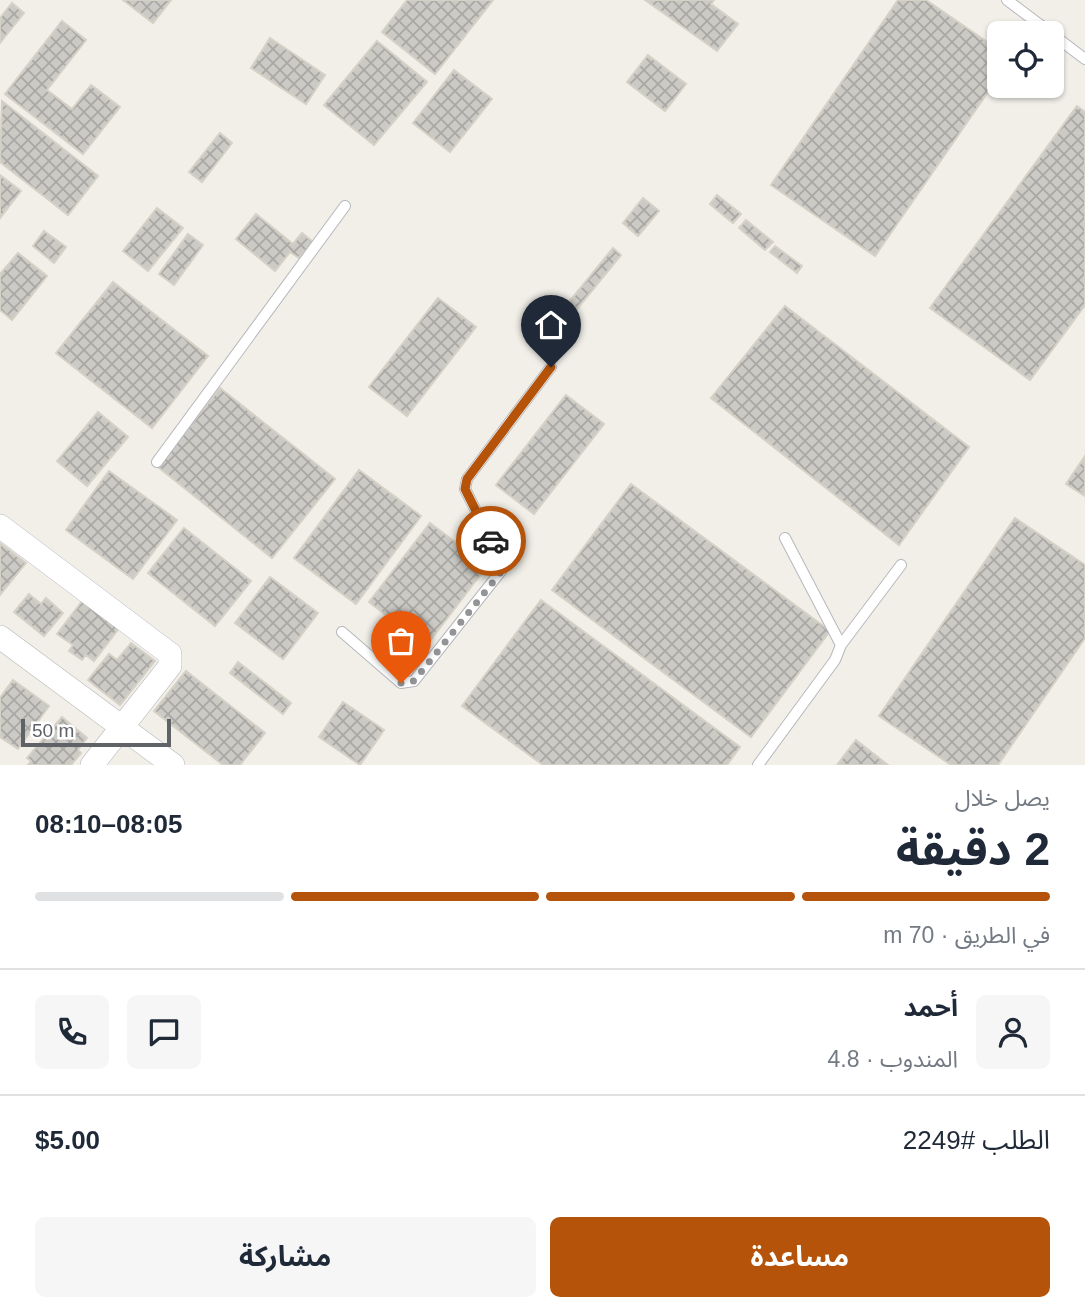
<!DOCTYPE html>
<html lang="ar">
<meta charset="utf-8">
<style>
body{margin:0;font-family:Arial,"Noto Sans Arabic",sans-serif;background:#f6f6f7;color:#1f2937;direction:rtl;height:100vh;display:flex;flex-direction:column;font-size:26px;white-space:nowrap}
*{box-sizing:border-box;margin:0}
p{font-size:23px;color:#747a83}
.icon{flex:none;width:38px;height:38px;fill:none;stroke:currentColor;stroke-width:2;stroke-linecap:round;stroke-linejoin:round}
.map{position:relative;height:765px;overflow:hidden;direction:ltr}
.sheet{display:flex;flex-direction:column;background:#fff;flex:1}
.sheet>*{flex:none}
.fabs{position:absolute;left:987px;top:21px;display:grid;gap:14px}
.fabs a{display:grid;place-items:center;width:77px;height:77px;border-radius:10px;background:#fff;box-shadow:0 2px 5px #0004;font-size:35px}
.scale{position:absolute;left:21px;bottom:18px;width:150px;box-sizing:border-box;padding-left:7px;border:4px solid #5f6368;border-top:0;font-size:19px;line-height:24px;white-space:nowrap;color:#5f6368;-webkit-text-stroke:5px #fff;paint-order:stroke}
.pin{position:absolute;display:grid;place-items:center;width:60px;height:60px;color:#fff;margin:-72px -30px;border-radius:50% 50% 50% 0;rotate:-45deg;box-shadow:0 0 7px #0007}
.pin .icon{rotate:45deg}
.courier{position:absolute;display:grid;place-items:center;width:70px;height:70px;margin:-35px;border:5px solid #b45309;border-radius:50%;background:#fff;color:#222;box-shadow:0 2px 9px #0007}
.headline em{font-style:normal;font-weight:700}
.headline div{display:flex;flex-direction:column-reverse}
.headline{display:flex;align-items:center;justify-content:space-between;height:119px;padding:0 35px}
h1{font-size:46px;font-weight:700;line-height:52px}
.bar{display:grid;grid-template-columns:repeat(4,1fr);gap:10px 7px;align-content:center;height:84px;padding:0 35px}
.bar i{height:9px;border-radius:5px;background:#e0e1e3}
.bar .active{background:#b45309}
.bar p{grid-column:span 4}
.line{display:flex;align-items:center;gap:18px;padding:0 35px;border-top:2px solid #e0e1e3}
.line div{flex:1}
.round{display:grid;place-items:center;flex:none;width:74px;height:74px;border-radius:10px;background:#f6f6f7}
.primary-button{display:flex;gap:14px;margin-top:auto;padding:14px 35px}
.primary-button a{flex:1;height:80px;border-radius:10px;background:#b45309;color:#fff;font-size:28px;font-weight:700;line-height:80px;text-align:center}
.primary-button a+a{background:#f6f6f7;color:#1f2937}
.map>svg:first-child{display:block}
.building{fill:url(#building-cross-hatch);stroke:#d6d1c6;stroke-width:2}
.lines{fill:none;stroke-linecap:round;stroke-linejoin:round}
.lane-casing{stroke:#b5b8bc;stroke-width:12}
.street-casing{stroke:#b5b8bc;stroke-width:24}
.lane{stroke:#fff;stroke-width:10}
.street{stroke:#fff;stroke-width:23}
.done{stroke:#929495;stroke-width:7;stroke-dasharray:0 12.6}
.route{stroke:#b45309;stroke-width:9}
</style>
<div class="map">
<svg width="1085" height="765" viewBox="0 0 1085 765">
<defs>
<pattern id="building-cross-hatch" width="8" height="8" patternUnits="userSpaceOnUse" patternTransform="scale(1.75)"><rect width="8" height="8" fill="#cccac5"/><path d="M0 0l8 8M0 8l8-8" fill="none" stroke="#a9a8a4"/></pattern>
</defs>
<rect width="100%" height="100%" fill="#f1efe8"/>
<path class="building" d="M 123,0 L 171,0 L 153,23 Z
M 407,0 L 493,0 L 435,74 L 382,32 Z
M 645,0 L 714,0 L 711,4 L 738,24 L 717,51 Z
M 898,0 L 926,0 L 999,50 L 999,76 L 875,256 L 771,185 Z
M 12,3 L 24,13 L 0,43 L 0,18 Z
M 62,21 L 86,40 L 47,90 L 72,109 L 91,85 L 120,107 L 83,154 L 5,94 Z
M 270,38 L 325,75 L 306,104 L 251,68 Z
M 377,41 L 427,82 L 374,145 L 324,105 Z
M 648,55 L 686,84 L 665,111 L 627,82 Z
M 454,70 L 492,99 L 450,152 L 413,123 Z
M 2,101 L 98,176 L 68,215 L 0,162 Z
M 1077,106 L 1085,112 L 1085,305 L 1030,380 L 930,308 Z
M 220,133 L 232,143 L 202,182 L 189,172 Z
M 0,175 L 21,191 L 0,218 Z
M 717,195 L 741,214 L 733,223 L 710,204 Z
M 643,198 L 659,211 L 638,236 L 623,223 Z
M 157,208 L 183,228 L 148,271 L 123,251 Z
M 256,214 L 293,244 L 302,233 L 313,242 L 299,258 L 290,252 L 275,271 L 236,239 Z
M 746,220 L 773,242 L 765,250 L 739,228 Z
M 44,231 L 66,247 L 54,263 L 33,246 Z
M 188,234 L 203,245 L 174,285 L 159,274 Z
M 775,246 L 802,266 L 797,273 L 770,252 Z
M 613,248 L 621,255 L 577,309 L 569,302 Z
M 18,253 L 47,276 L 12,320 L 0,310 L 0,274 Z
M 113,282 L 208,356 L 152,428 L 56,353 Z
M 438,298 L 476,327 L 407,416 L 369,387 Z
M 785,306 L 969,447 L 899,545 L 711,398 Z
M 220,388 L 335,479 L 272,558 L 158,467 Z
M 566,395 L 604,424 L 534,514 L 496,485 Z
M 98,412 L 128,437 L 87,486 L 57,461 Z
M 1085,456 L 1085,496 L 1066,484 Z
M 359,470 L 421,516 L 356,604 L 294,558 Z
M 109,471 L 177,520 L 133,579 L 66,530 Z
M 631,484 L 830,631 L 751,737 L 552,590 Z
M 1015,518 L 1085,565 L 1085,638 L 998,765 L 951,765 L 879,716 Z
M 430,523 L 487,566 L 426,646 L 369,602 Z
M 184,528 L 251,581 L 215,626 L 148,573 Z
M 0,543 L 26,563 L 0,595 Z
M 270,577 L 318,613 L 283,659 L 235,623 Z
M 29,594 L 41,604 L 46,598 L 63,613 L 44,636 L 14,612 Z
M 83,600 L 120,627 L 94,661 L 86,655 L 82,660 L 69,651 L 73,645 L 57,634 Z
M 541,600 L 740,747 L 727,765 L 543,765 L 462,706 Z
M 131,643 L 155,661 L 120,705 L 88,680 L 109,654 L 117,660 Z
M 238,662 L 291,703 L 283,714 L 230,673 Z
M 186,671 L 265,733 L 240,765 L 223,765 L 154,711 Z
M 13,680 L 49,706 L 18,749 L 0,737 L 0,698 Z
M 343,702 L 384,730 L 360,765 L 319,737 Z
M 62,717 L 87,738 L 78,750 L 81,753 L 71,765 L 28,765 L 31,761 L 27,758 Z
M 856,740 L 888,765 L 837,765 Z"/>
<g class="lines">
<g class="lane-casing">
<path id="lane" d="M 1007,0 L 1051,33
M 1052,34 L 1085,59
M 157,462 L 345,206
M 342,632 L 401,683 L 414,681 L 501,571 L 498,555 L 465,489 L 467,479 L 551,367
M 841,645 L 901,565
M 758,765 L 835,660 L 841,645 L 785,538"/>
</g>
<g class="street-casing">
<path id="street" d="M 0,526 L 170,654 L 170,666 L 92,765
M 0,637 L 173,765"/>
</g>
<use href="#lane" class="lane"/>
<use href="#street" class="street"/>
</g>
<g class="lines">
<path class="done" d="M 401,683 L 414,681 L 501,572 L 501,564 L 491,541"/>
<path class="route" d="M 491,541 L 465,489 L 467,479 L 551,367"/>
</g>
</svg>
<div class="fabs">
<a><svg class="icon" aria-label="locate" viewBox="0 0 24 24"><circle cx="12" cy="12" r="6"/><path d="M12 2v4M12 18v4M2 12h4M18 12h4"/></svg></a>
</div>
<div class="scale">50 m</div>
<div class="pin" style="left:401px;top:683px;background:#ea580c"><svg class="icon" aria-label="bag" viewBox="0 0 24 24"><path d="M5 8h14l-1 12H6zM9 8a3 3 0 0 1 6 0"/></svg></div>
<div class="pin" style="left:551px;top:367px;background:#1f2937"><svg class="icon" aria-label="home" viewBox="0 0 24 24"><path d="M3 11l9-7 9 7M6 9v11h12V9"/></svg></div>
<div class="courier" style="left:491px;top:541px"><svg class="icon" aria-label="car" viewBox="0 0 24 24"><path d="M5 17H2v-5l4-1 3-4h7l3 4 3 1v5h-3M9 17h6M6 11h13"/><circle cx="7" cy="17" r="2"/><circle cx="17" cy="17" r="2"/></svg></div>
</div>
<section class="sheet">
<div class="headline"><div><h1>2 دقيقة</h1><p>يصل خلال</p></div><em>08:05–08:10</em></div>
<div class="bar"><i class="active"></i><i class="active"></i><i class="active"></i><i></i><p>في الطريق · 70 m</p></div>
<div class="line" style="height:126px"><a class="round"><svg class="icon" aria-label="person" viewBox="0 0 24 24"><circle cx="12" cy="8" r="4"/><path d="M4 21q1-7 8-7t8 7"/></svg></a><div><b>أحمد</b><p>المندوب · 4.8</p></div><a class="round"><svg class="icon" aria-label="chat" viewBox="0 0 24 24"><path d="M4 5h16v11H9l-5 4z"/></svg></a><a class="round"><svg class="icon" aria-label="phone" viewBox="0 0 24 24"><path d="M5 4h4l2 5-3 2q2 4 5 5l2-3 5 2v4C11 20 4 13 5 4z"/></svg></a></div>
<div class="line" style="height:91px"><div>الطلب #2249</div><b>$5.00</b></div>
<div class="primary-button"><a>مساعدة</a><a>مشاركة</a></div>
</section>
